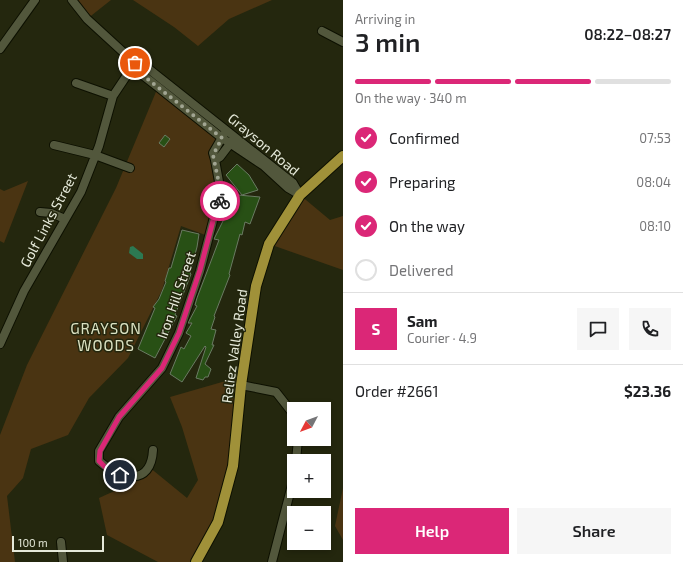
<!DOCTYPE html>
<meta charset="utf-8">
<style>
body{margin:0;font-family:"Exo 2",sans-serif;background:#f6f6f6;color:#202124;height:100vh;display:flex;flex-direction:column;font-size:15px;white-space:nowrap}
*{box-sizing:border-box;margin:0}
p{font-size:13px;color:#757577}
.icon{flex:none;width:22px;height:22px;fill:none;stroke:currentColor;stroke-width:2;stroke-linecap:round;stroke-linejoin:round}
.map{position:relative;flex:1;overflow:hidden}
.sheet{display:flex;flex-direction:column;background:#fff;width:340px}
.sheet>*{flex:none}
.needle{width:26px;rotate:229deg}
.buttons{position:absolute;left:287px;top:402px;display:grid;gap:8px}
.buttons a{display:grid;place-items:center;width:44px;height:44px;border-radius:0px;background:#fff;box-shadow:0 2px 6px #0003;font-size:20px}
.scale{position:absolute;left:12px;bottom:10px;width:92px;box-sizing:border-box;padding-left:4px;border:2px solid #e5e9d9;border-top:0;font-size:11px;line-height:14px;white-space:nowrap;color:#e5e9d9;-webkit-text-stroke:3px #24270e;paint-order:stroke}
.pin{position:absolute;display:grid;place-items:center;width:34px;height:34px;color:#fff;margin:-17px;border:2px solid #fff;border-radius:50%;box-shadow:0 1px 4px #0007}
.courier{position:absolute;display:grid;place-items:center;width:40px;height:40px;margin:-20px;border:3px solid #db2777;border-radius:50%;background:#fff;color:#222;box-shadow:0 1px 5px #0007}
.head em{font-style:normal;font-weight:600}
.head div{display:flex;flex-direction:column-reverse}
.head{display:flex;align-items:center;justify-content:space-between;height:68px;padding:0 12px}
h1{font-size:26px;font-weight:600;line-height:30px}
.bar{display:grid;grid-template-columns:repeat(4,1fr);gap:6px 4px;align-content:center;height:48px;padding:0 12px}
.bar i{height:5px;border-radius:3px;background:#e0e0e0}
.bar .selected{background:#db2777}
.bar p{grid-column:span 4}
.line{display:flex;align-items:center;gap:10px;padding:0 12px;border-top:1px solid #e0e0e0}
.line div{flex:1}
.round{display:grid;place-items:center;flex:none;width:42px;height:42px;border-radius:0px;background:#f6f6f6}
ol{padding:0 12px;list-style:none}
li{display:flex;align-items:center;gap:12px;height:44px}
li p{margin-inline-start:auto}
li .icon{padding:4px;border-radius:50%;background:#db2777;color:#fff;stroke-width:4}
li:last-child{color:#757577}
li i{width:22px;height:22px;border:2px solid #e0e0e0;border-radius:50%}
.cta{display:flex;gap:8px;margin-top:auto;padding:8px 12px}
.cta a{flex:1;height:46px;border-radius:0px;background:#db2777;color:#fff;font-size:16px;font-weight:600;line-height:46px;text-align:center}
.cta a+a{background:#f6f6f6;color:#202124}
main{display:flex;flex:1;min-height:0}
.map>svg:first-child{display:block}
.green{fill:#4a3412}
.water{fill:#2c7952}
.building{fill:#285015;stroke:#6a7b63}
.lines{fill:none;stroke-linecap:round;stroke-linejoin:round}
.minor-casing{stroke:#0d1000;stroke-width:10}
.major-casing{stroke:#0d1000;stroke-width:12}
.minor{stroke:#52573c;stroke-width:8}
.major{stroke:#a09139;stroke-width:10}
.done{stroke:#a1a592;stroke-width:4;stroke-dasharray:0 7.2}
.route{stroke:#db2777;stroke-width:5}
.labels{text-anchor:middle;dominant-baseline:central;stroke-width:3;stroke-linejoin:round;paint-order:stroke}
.street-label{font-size:14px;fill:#e5e9d9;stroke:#24270e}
.neighbourhood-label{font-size:15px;letter-spacing:1px;fill:#dbe1c2;stroke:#24270e}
</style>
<main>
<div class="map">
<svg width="343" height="562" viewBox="0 0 343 562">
<rect width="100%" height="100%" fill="#24270e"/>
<path class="green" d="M 72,0 L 111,0 L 87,19 Z
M 133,0 L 272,0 L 229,19 L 198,46 L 174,27 Z
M 158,87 L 222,137 L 212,153 L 222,198 L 208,236 L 181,226 L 162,290 L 128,358 L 89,398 L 68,435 L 31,449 L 23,478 L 7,496 L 15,562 L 0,562 L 0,435 L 27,365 L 116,188 Z
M 28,181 L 4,243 L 0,241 L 0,189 L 4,191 Z
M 300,195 L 330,220 L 343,216 L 343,270 L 269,244 Z
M 243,376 L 236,450 L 218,522 L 196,562 L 158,562 L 107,535 L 99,498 L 121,488 L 149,467 L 187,498 L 198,480 L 182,427 L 170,397 Z
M 343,488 L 343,540 L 335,526 Z"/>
<path class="water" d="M 133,246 L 143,254 L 143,259 L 137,259 L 129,253 L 130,247 Z"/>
<path class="building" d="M 165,135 L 170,139 L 164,147 L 159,143 Z
M 237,164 L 249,175 L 258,190 L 242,195 L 226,175 Z
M 238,195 L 260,197 L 250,224 L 245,222 L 242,235 L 240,234 L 229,274 L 230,275 L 214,316 L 215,317 L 211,329 L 216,330 L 212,345 L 214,345 L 205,364 L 211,369 L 208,377 L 205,377 L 203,380 L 196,378 L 206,347 L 205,346 L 182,382 L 170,374 L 181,347 L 184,349 L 191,336 L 186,333 L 192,323 L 188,323 L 197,306 L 195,305 L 197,298 L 219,240 L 214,239 L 225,217 L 228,218 L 232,205 Z
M 182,230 L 199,234 L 197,247 L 190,273 L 191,274 L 175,315 L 177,316 L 155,358 L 138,349 L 155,308 L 153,307 L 159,299 L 166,282 L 165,281 L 169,268 L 171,268 Z"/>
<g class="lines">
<g class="minor-casing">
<path id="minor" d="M 322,31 L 343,42
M 0,49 L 35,0
M 135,63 L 145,66 L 293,183 L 300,195 L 288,188 L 264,166 L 222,138 L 158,87 L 140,73 Z
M 76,83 L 113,96
M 224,134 L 213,153 L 215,160 L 220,157 L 233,140
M 54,145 L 95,155 L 130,168
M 40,212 L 51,213 L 65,219
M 0,344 L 24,291 L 81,192 L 99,146 L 113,96 L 135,63 L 87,19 L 72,0
M 241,385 L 276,392 L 294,415
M 153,450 C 151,487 120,480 99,461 L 99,451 L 119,417 L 162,368 L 179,333 L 200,271 L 214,217 L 222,198 L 215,160
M 296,461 L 298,439
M 61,542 L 63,562
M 272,562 L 294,477"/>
</g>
<g class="major-casing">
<path id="major" d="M 196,562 L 218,522 L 233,466 L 241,385 L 256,286 L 269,244 L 300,195 L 343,156"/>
</g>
<use href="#minor" class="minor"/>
<use href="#major" class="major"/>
</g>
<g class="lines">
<path class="done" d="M 135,63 L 140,73 L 222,138 L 213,155 L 222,198 L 220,201"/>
<path class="route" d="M 120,475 L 106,468 L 99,461 L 100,451 L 119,417 L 162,368 L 179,333 L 200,270 L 214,217 L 220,201"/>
</g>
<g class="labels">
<g class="street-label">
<text transform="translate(264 144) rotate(40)">Grayson Road</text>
<text transform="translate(48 220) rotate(-62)">Golf Links Street</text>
<text transform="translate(176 295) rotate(-71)">Iron Hill Street</text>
<text transform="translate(234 346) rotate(-82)">Reliez Valley Road</text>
</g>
<g class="neighbourhood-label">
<text x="106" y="328">GRAYSON<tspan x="106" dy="17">WOODS</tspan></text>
</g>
</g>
</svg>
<div class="buttons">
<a><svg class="needle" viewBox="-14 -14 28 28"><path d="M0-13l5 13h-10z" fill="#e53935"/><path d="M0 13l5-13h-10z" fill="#757577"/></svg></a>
<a>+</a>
<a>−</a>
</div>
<div class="scale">100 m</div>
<div class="pin" style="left:135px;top:63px;background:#ea580c"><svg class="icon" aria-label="bag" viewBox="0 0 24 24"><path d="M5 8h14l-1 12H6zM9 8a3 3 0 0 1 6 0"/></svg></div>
<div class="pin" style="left:120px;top:475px;background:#1f2937"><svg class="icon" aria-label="home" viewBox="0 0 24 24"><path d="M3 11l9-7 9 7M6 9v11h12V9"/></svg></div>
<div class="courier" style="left:220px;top:201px"><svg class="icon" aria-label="bike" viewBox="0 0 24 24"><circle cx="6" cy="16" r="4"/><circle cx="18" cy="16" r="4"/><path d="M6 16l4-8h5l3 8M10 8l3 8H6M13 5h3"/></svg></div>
</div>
<section class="sheet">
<div class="head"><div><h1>3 min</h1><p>Arriving in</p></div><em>08:22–08:27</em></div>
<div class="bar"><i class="selected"></i><i class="selected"></i><i class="selected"></i><i></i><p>On the way · 340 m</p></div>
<ol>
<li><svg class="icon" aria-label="check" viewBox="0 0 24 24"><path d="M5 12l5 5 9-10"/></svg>Confirmed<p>07:53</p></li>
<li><svg class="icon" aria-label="check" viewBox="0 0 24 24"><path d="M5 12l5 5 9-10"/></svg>Preparing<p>08:04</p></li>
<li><svg class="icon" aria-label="check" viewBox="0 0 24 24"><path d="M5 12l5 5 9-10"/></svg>On the way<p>08:10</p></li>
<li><i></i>Delivered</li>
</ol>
<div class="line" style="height:72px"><b class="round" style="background:#db2777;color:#fff">S</b><div><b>Sam</b><p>Courier · 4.9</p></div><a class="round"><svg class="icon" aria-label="chat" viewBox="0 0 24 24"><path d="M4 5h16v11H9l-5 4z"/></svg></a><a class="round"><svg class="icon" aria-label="phone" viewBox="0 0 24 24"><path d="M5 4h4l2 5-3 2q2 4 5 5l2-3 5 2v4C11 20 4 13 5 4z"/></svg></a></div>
<div class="line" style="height:52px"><div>Order #2661</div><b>$23.36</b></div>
<div class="cta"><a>Help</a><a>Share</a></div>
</section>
</main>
